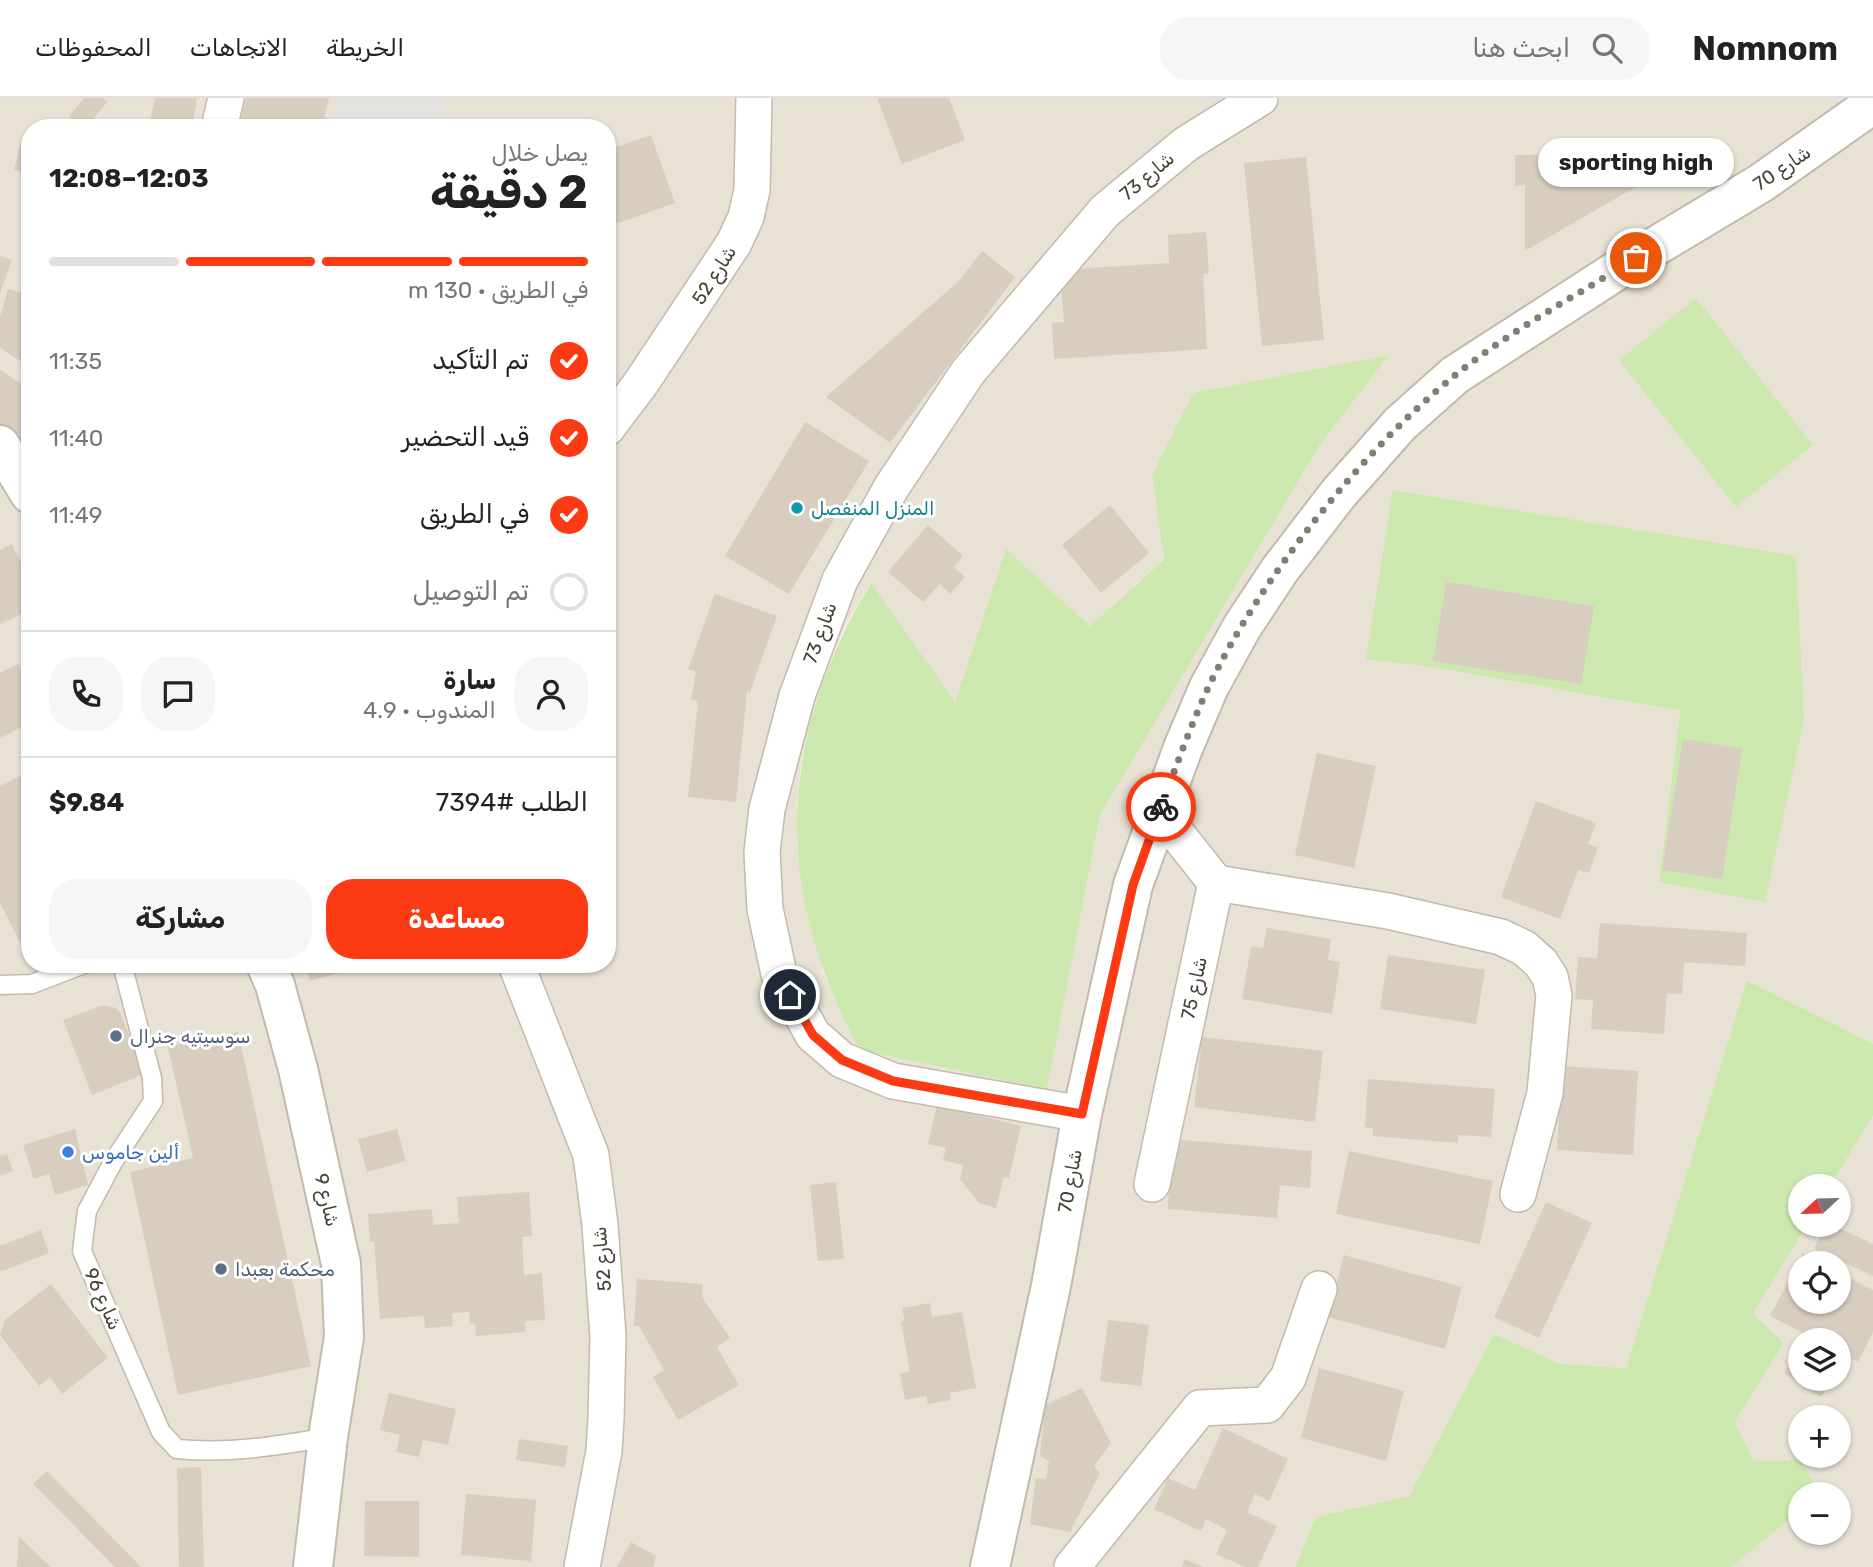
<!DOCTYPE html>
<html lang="ar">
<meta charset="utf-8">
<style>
body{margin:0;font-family:Rubik,Cairo,sans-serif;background:#f6f6f6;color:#222;direction:rtl;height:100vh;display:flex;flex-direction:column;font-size:26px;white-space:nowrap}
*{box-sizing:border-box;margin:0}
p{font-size:23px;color:#767676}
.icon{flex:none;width:38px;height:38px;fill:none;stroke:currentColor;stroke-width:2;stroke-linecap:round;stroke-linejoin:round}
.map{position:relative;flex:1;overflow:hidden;direction:ltr}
.side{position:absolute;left:21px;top:21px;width:595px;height:854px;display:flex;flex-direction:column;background:#fff;border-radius:28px;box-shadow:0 2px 5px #0004;direction:rtl}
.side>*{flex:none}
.needle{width:46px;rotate:248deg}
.controls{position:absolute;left:1788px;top:1076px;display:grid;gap:14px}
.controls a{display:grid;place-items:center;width:63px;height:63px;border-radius:50%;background:#fff;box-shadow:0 2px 5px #0004;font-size:35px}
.pin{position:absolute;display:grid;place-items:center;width:60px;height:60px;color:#fff;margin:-30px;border:4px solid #fff;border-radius:50%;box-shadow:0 2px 7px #0007}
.courier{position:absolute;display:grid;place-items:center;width:70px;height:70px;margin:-35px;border:5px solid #fc3b14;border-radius:50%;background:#fff;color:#222;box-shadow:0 2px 9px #0007}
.bubble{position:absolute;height:49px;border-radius:24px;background:#fff;box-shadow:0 2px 5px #0004;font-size:23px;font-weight:700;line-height:49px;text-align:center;direction:rtl}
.head em{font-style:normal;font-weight:700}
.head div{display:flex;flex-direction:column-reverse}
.head{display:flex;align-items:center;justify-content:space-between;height:119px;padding:0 28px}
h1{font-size:46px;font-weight:700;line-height:52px}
.bar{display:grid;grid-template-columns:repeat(4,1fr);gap:10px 7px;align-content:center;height:84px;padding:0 28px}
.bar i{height:9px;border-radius:5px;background:#e0e0e0}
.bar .current{background:#fc3b14}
.bar p{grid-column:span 4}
.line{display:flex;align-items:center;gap:18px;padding:0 28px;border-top:2px solid #e0e0e0}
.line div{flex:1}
.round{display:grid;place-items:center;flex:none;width:74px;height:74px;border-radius:28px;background:#f6f6f6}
ol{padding:0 28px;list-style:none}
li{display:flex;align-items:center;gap:21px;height:77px}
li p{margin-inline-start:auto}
li .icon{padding:7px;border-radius:50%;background:#fc3b14;color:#fff;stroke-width:4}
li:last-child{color:#767676}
li i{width:38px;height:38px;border:4px solid #e0e0e0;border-radius:50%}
.primary-button{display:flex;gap:14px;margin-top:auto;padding:14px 28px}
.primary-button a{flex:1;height:80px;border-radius:28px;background:#fc3b14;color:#fff;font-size:28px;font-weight:700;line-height:80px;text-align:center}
.primary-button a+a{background:#f6f6f6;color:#222}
header{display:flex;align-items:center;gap:42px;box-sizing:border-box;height:98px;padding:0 35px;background:#fff;border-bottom:2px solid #e0e0e0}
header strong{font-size:33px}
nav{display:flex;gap:38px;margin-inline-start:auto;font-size:24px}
.search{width:490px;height:63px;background:#f6f6f6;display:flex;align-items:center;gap:18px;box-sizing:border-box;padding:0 24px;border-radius:28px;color:#767676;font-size:26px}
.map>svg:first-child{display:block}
.residential{fill:#e7e2d4;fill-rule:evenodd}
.green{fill:#cde8ae}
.parking{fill:#e4e2de}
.building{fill:#d8cebf}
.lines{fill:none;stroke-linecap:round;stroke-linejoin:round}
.service-casing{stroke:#c2baac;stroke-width:21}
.minor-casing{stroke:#c2baac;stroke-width:38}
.tertiary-casing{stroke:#c2baac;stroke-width:42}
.service{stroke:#fff;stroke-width:18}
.minor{stroke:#fff;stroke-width:35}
.tertiary{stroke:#fff;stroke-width:38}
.done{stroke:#837e73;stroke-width:7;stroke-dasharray:0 12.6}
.route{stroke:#fc3b14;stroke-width:9}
.culture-dot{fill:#0f9aa8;stroke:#fff;stroke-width:2.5}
.service-dot{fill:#5c6f8a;stroke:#fff;stroke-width:2.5}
.shop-dot{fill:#3f7fe0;stroke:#fff;stroke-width:2.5}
.labels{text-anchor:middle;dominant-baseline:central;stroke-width:6;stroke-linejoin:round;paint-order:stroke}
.street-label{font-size:19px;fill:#464035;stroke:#fff}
.culture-label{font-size:19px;fill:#0d838f;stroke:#fff;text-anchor:start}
.service-label{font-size:19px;fill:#4e5e75;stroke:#fff;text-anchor:start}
.shop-label{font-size:19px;fill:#366cbe;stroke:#fff;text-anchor:start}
</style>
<header>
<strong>Nomnom</strong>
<div class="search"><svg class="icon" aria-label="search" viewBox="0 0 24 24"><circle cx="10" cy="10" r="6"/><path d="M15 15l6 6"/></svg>ابحث هنا</div>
<nav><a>الخريطة</a><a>الاتجاهات</a><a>المحفوظات</a></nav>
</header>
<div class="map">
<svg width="1873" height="1469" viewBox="0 0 1873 1469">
<rect width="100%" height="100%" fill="#f3f0e6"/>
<path class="residential" d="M 0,0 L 1873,0 L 1873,946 L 1747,884 L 1626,1270 L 1561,1266 L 1494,1236 L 1409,1398 L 1316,1419 L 1295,1469 L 0,1469 ZM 30,30 L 607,30 L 607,866 L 30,866 ZM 1388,258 L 1319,348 L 1100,717 L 1047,990 L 860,952 L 823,875 L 797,748 L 797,705 L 801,663 L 826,570 L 846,526 L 870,485 L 955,605 L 1006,452 L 1090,528 L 1164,460 L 1152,377 L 1193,295 ZM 1796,458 L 1659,784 L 1680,613 L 1432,569 L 1366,560 Z
M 1873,1018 L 1873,1469 L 1731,1469 L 1801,1412 L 1801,1435 L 1839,1435 L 1839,1396 L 1819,1396 L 1800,1362 L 1754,1363 L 1735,1324 L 1784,1245 L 1753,1216 L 1807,1127 L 1839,1127 L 1839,1088 L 1830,1088 ZM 1801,1166 L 1839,1166 L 1839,1204 L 1801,1204 ZM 1801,1242 L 1839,1242 L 1839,1281 L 1801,1281 ZM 1801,1320 L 1839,1320 L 1839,1358 L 1801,1358 Z"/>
<path class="green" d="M 1696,200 L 1813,347 L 1736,409 L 1619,262 Z
M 1389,257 L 1319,348 L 1100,717 L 1047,991 L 860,952 C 772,791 777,641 871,485 L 955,604 L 1006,451 L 1090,528 L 1164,461 L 1152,377 L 1193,295 Z
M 1393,392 L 1796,458 L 1804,622 L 1765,804 L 1659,784 L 1680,613 L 1432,569 L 1366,561 Z
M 1747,883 L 1873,946 L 1873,1018 L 1830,1088 L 1801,1088 L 1801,1127 L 1807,1127 L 1753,1216 L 1784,1245 L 1735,1324 L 1754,1363 L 1800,1362 L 1820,1396 L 1801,1396 L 1801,1412 L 1731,1469 L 1295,1469 L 1316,1419 L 1409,1398 L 1494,1236 L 1561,1266 L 1626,1270 Z"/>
<path class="parking" d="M 338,0 L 445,0 L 442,30 L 331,30 Z"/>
<path class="building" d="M 84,0 L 102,0 L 107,4 L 86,30 L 69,18 Z
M 155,0 L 197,0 L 192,30 L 161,30 L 162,25 L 150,23 Z
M 246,0 L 329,0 L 322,30 L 239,30 Z
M 877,0 L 949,0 L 965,42 L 902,66 Z
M 651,37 L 675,105 L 607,129 L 607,52 Z
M 21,44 L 30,46 L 30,76 L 14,72 Z
M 1668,56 L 1668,84 L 1644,84 L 1525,153 L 1525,87 L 1515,88 L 1515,57 Z
M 1306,59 L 1324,242 L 1262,248 L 1244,65 Z
M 1206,134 L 1209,175 L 1203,176 L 1207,251 L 1054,261 L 1052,225 L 1064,224 L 1060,172 L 1169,165 L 1168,137 Z
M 982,153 L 1015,179 L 890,345 L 826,299 L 959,183 Z
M 0,158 L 12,162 L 0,195 Z
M 8,191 L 30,197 L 30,269 L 0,250 L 0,219 Z
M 0,272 L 30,291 L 30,359 L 0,340 Z
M 805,324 L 869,363 L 789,496 L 725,458 Z
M 1110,407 L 1149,455 L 1101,495 L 1062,447 Z
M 928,427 L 963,458 L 954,469 L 965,479 L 950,496 L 940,486 L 923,504 L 888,474 Z
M 12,446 L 30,484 L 30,512 L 0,526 L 0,452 Z
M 1446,484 L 1594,508 L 1581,586 L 1433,563 Z
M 715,496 L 777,518 L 750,594 L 747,593 L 736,704 L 688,699 L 698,603 L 691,602 L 696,574 L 688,571 Z
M 18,566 L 30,591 L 30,625 L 0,640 L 0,575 Z
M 1683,641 L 1742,651 L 1722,781 L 1662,772 Z
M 1317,655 L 1376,668 L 1354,770 L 1295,757 Z
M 30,673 L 30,842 L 21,846 L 0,805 L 0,688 Z
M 1536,703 L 1596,725 L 1588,746 L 1598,749 L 1589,775 L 1578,772 L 1560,821 L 1501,799 Z
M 1600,825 L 1747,835 L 1745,868 L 1684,864 L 1682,896 L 1667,895 L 1664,936 L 1591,931 L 1593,902 L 1575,901 L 1578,859 L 1597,860 Z
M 1267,830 L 1331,841 L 1328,862 L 1340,864 L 1332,916 L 1242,901 L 1251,848 L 1263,850 Z
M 1388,857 L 1485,872 L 1476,926 L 1380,911 Z
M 306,866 L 347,866 L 349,872 L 310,883 Z
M 104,907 L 116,910 L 121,916 L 144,976 L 92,997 L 63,922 Z
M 238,934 L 311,1268 L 178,1297 L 130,1074 L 193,1060 L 168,949 Z
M 1202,939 L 1323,953 L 1315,1024 L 1194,1009 Z
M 1562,968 L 1638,973 L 1633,1057 L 1557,1052 Z
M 1368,981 L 1495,991 L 1491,1039 L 1458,1037 L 1458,1045 L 1373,1038 L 1373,1030 L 1365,1029 Z
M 937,1007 L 1021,1028 L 1009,1080 L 1004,1079 L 996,1110 L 979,1105 L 960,1081 L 963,1067 L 943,1062 L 946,1050 L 928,1046 Z
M 75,1031 L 88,1087 L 55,1097 L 49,1076 L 34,1081 L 23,1047 Z
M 397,1031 L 406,1063 L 367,1074 L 358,1041 Z
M 1171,1041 L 1312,1053 L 1310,1090 L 1280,1087 L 1277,1120 L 1168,1111 Z
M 1349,1053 L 1493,1083 L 1480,1146 L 1336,1116 Z
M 7,1056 L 13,1073 L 0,1078 L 0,1058 Z
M 836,1084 L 844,1161 L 818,1163 L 810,1087 Z
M 529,1094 L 532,1138 L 522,1139 L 524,1177 L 542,1175 L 545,1222 L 525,1223 L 526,1234 L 476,1238 L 475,1225 L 470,1226 L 469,1214 L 452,1215 L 453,1228 L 425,1230 L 424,1218 L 380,1221 L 374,1143 L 370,1144 L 368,1116 L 432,1111 L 433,1127 L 459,1125 L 457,1099 Z
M 1546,1104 L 1592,1125 L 1539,1240 L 1494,1219 Z
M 1825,1127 L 1833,1127 L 1873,1146 L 1873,1178 L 1814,1151 Z
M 41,1132 L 49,1155 L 0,1174 L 0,1148 Z
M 1803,1155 L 1822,1166 L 1801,1166 L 1801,1204 L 1839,1204 L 1839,1175 L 1873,1192 L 1873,1234 L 1858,1264 L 1839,1254 L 1839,1242 L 1817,1242 L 1770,1218 Z
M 1344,1157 L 1462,1189 L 1445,1251 L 1328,1219 Z
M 637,1181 L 703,1186 L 702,1199 L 730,1240 L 717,1249 L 739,1287 L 678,1322 L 653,1279 L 664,1272 L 639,1228 L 634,1228 Z
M 51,1186 L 108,1260 L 62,1296 L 50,1279 L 39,1288 L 0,1237 L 5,1222 Z
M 930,1205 L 932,1219 L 962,1214 L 976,1290 L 950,1295 L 951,1302 L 928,1306 L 926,1298 L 905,1302 L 900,1275 L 910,1274 L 901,1223 L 905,1223 L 902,1210 Z
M 1108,1222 L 1149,1227 L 1141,1288 L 1100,1283 Z
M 1798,1253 L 1801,1281 L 1833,1281 L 1821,1299 L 1784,1275 Z
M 1319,1270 L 1404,1293 L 1386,1363 L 1301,1340 Z
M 1082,1290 L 1111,1345 L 1094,1368 L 1100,1375 L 1070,1434 L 1030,1426 L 1036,1380 L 1046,1381 L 1049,1363 L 1040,1358 L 1045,1307 Z
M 389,1295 L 456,1311 L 448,1347 L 423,1342 L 419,1359 L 396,1354 L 400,1337 L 380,1332 Z
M 1223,1330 L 1288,1361 L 1269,1403 L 1255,1396 L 1247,1414 L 1277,1428 L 1258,1469 L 1245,1469 L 1216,1456 L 1227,1432 L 1206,1421 L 1201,1433 L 1154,1411 L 1168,1380 L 1195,1392 Z
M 519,1341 L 568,1348 L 565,1369 L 516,1362 Z
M 201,1369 L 204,1469 L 179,1469 L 177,1370 Z
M 47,1373 L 141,1469 L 115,1469 L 33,1386 Z
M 466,1396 L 536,1402 L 531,1463 L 461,1457 Z
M 365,1403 L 419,1403 L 419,1459 L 364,1458 Z
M 19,1439 L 51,1469 L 17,1469 Z
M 631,1444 L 656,1458 L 653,1469 L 617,1469 Z
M 1185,1461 L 1203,1469 L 1182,1469 Z"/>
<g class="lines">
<g class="service-casing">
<path id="service" d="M 122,866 L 152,980 L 153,1003 L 113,1064 L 87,1113 L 82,1153 L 161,1334 L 177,1351 C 229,1356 277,1348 328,1339
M 0,887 L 32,886 L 84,866"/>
</g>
<g class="minor-casing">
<path id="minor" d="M 219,30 L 226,0
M 607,330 L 641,285 L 734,145 L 746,119 L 752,92 L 754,0
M 1216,785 L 1388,813 L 1501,839 L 1524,850 L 1541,865 L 1550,879 L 1554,897 L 1545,995 L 1518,1096
M 516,866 L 591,1057 L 600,1127 L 608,1238 L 606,1321 L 604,1353 L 582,1469
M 1082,1016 L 893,983 L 842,962 L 813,937 L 779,876 L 765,811 L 762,754 L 767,711 L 797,598 L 840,482 L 891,390 L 968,274 L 1105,113 L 1186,46 L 1260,0
M 1152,1086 L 1216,785 L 1159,713
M 1072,1469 L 1200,1310 L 1267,1307 L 1288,1280 L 1319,1191"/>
</g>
<g class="tertiary-casing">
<path id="tertiary" d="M 0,347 L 30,396
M 266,866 L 275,887 L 298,971 L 341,1166 L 344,1239 L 328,1339 L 313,1469
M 990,1469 L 1051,1188 L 1082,1016 L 1133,787 L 1183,650 L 1209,589 L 1242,529 L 1279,473 L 1338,396 L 1400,326 L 1455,277 L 1636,160 L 1761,85 L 1873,6"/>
</g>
<use href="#service" class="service"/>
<use href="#minor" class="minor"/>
<use href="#tertiary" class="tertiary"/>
</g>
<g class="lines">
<path class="done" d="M 1161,709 C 1176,669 1190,629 1208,590 C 1260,481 1360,355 1453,279 C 1509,233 1576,198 1636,160"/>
<path class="route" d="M 790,897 L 813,937 L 842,962 L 893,983 L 1082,1016 L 1133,787 L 1161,709"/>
</g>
<circle class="culture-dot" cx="797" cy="410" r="7"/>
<g class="service-dot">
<circle cx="116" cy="938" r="7"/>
<circle cx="221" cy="1171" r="7"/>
</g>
<circle class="shop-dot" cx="68" cy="1054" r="7"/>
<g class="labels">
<g class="street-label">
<text transform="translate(1782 70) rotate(-34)">شارع 70</text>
<text transform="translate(1147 78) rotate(-40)">شارع 73</text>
<text transform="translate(714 177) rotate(-58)">شارع 52</text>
<text transform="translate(820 535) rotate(-70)">شارع 73</text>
<text transform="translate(1194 890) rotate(-78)">شارع 75</text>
<text transform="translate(1070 1083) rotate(-80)">شارع 70</text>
<text transform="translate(327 1102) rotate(77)">شارع 9</text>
<text transform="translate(602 1161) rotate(-95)">شارع 52</text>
<text transform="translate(103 1201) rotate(66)">شارع 96</text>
</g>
<g class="culture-label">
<text x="811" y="410">المنزل المنفصل</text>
</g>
<g class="service-label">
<text x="130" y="938">سوسيتيه جنرال</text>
<text x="235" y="1171">محكمة بعبدا</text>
</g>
<g class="shop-label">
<text x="82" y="1054">ألين جاموس</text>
</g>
</g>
</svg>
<div class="controls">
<a><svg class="needle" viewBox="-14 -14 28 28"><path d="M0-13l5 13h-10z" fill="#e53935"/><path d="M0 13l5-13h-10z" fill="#767676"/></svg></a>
<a><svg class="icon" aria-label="locate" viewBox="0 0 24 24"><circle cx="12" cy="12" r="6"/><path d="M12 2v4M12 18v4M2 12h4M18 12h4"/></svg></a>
<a><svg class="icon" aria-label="layers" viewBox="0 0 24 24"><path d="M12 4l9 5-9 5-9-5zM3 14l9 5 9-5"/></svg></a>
<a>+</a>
<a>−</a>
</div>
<div class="pin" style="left:1636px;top:160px;background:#ea580c"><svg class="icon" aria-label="bag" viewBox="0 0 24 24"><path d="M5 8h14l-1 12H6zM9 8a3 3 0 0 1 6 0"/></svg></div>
<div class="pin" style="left:790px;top:897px;background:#1f2937"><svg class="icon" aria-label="home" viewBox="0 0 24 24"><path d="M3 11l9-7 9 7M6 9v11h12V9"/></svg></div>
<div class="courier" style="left:1161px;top:709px"><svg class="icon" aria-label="bike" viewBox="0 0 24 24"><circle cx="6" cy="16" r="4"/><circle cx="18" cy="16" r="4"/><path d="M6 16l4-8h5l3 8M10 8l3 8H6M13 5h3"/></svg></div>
<div class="bubble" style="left:1538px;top:40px;width:196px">sporting high</div>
<section class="side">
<div class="head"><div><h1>2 دقيقة</h1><p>يصل خلال</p></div><em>12:03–12:08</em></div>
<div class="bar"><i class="current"></i><i class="current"></i><i class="current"></i><i></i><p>في الطريق · 130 m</p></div>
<ol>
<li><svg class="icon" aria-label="check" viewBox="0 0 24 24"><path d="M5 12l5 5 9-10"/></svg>تم التأكيد<p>11:35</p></li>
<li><svg class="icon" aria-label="check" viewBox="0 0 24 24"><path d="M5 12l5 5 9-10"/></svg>قيد التحضير<p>11:40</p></li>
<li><svg class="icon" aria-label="check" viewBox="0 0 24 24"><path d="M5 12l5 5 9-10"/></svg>في الطريق<p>11:49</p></li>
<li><i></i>تم التوصيل</li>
</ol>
<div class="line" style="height:126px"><a class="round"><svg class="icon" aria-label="person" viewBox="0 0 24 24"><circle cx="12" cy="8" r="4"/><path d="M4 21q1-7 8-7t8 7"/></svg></a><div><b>سارة</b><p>المندوب · 4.9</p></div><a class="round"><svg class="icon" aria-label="chat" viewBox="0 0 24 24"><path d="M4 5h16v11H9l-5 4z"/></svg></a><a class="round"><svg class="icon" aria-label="phone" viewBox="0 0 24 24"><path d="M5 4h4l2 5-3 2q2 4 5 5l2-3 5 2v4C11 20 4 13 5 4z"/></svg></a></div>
<div class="line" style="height:91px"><div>الطلب #7394</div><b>$9.84</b></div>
<div class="primary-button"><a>مساعدة</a><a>مشاركة</a></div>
</section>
</div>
